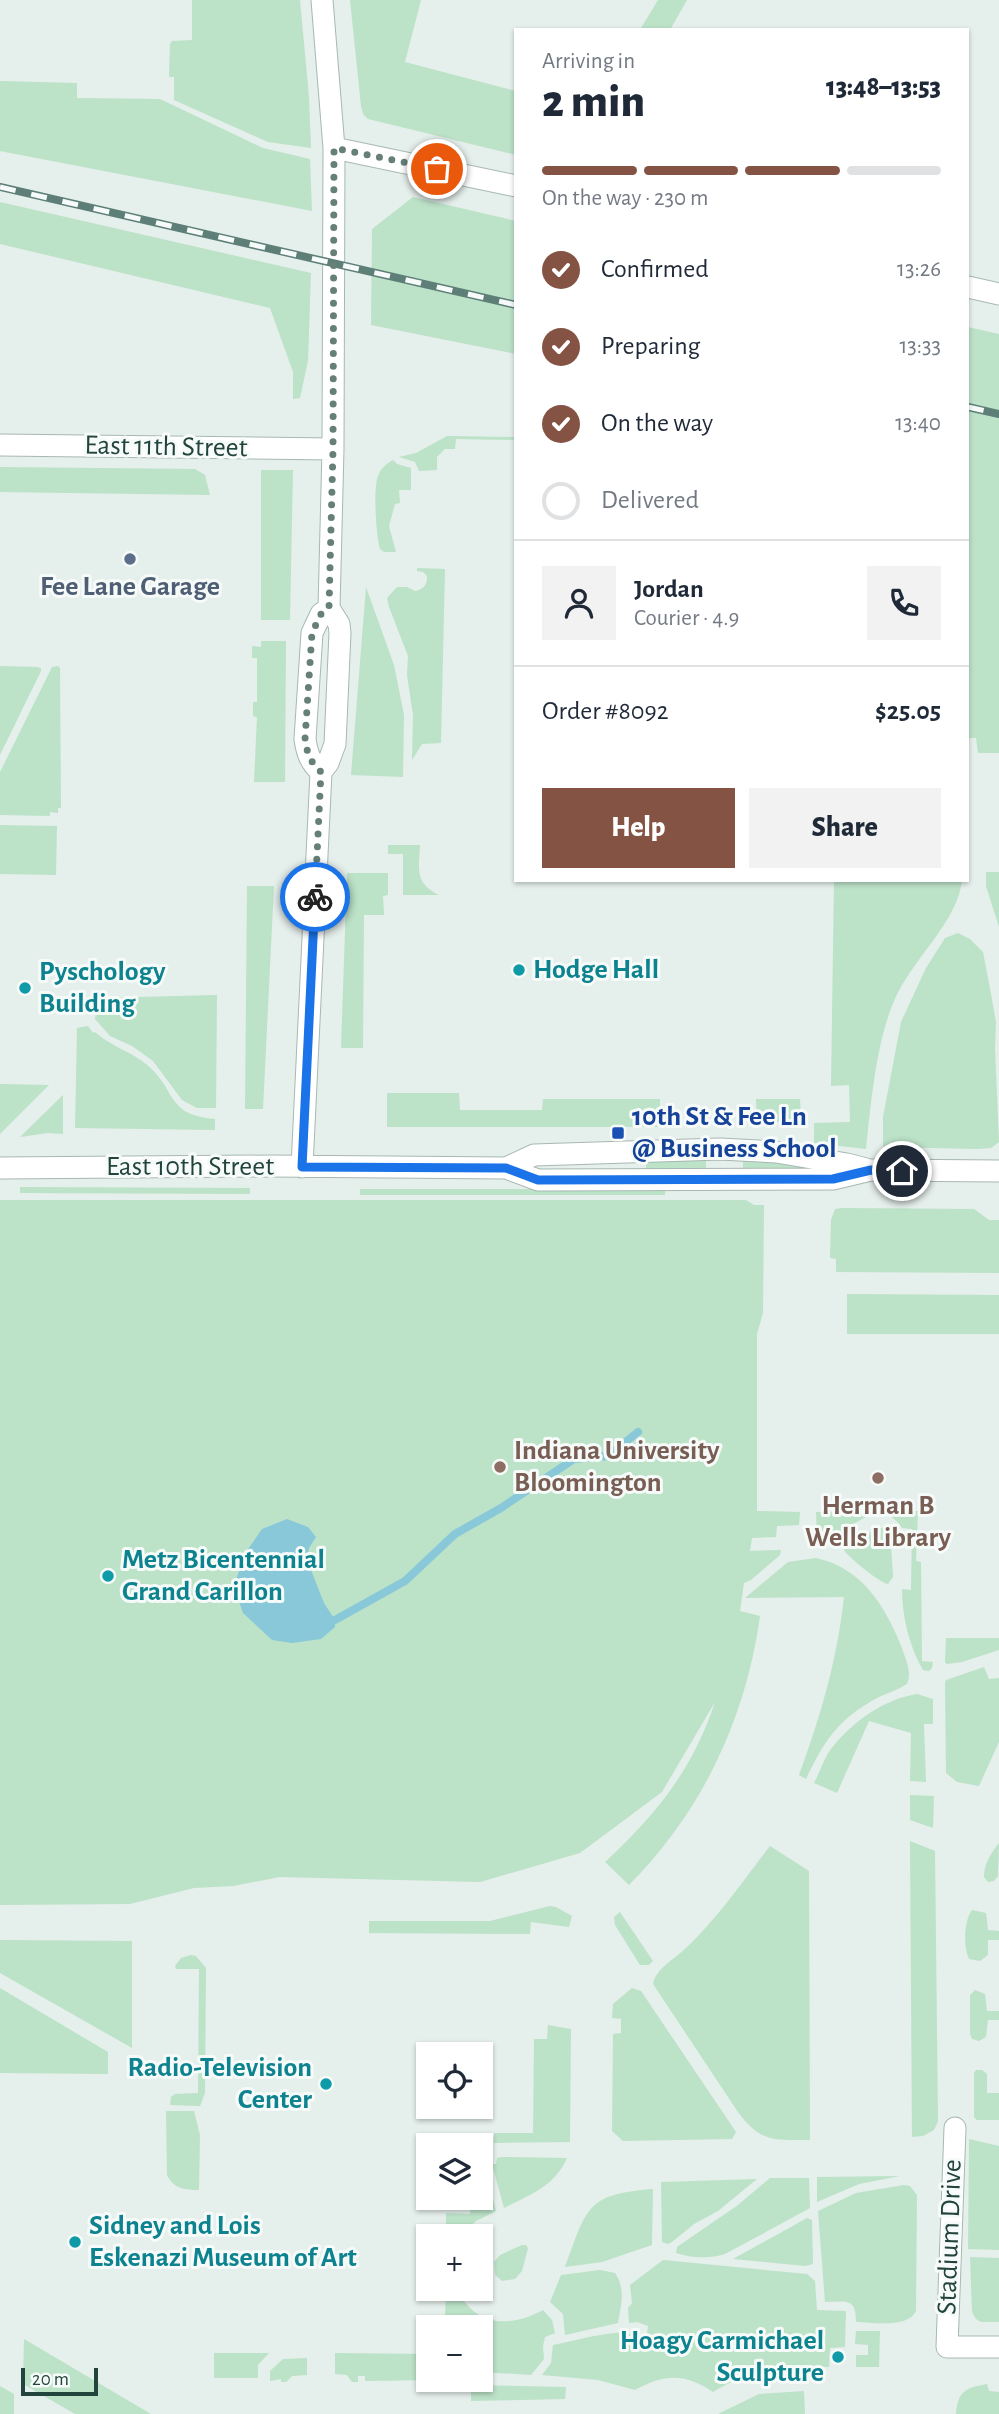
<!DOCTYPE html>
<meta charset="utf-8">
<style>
body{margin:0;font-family:"Alegreya Sans",sans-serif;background:#f2f2f3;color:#1f2937;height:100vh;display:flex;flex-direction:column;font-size:26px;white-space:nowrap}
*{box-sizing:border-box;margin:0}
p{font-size:23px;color:#747a83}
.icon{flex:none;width:38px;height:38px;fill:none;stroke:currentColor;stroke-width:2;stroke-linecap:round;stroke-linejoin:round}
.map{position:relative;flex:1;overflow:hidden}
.side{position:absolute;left:514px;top:28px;width:455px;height:854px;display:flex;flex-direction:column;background:#fff;border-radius:0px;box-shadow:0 2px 5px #0004}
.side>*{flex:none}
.buttons{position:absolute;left:416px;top:2042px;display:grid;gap:14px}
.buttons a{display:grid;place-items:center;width:77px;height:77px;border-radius:0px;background:#fff;box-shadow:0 2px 5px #0004;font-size:35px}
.scale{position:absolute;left:21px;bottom:18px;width:77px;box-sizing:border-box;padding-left:7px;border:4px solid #22443c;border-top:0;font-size:19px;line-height:24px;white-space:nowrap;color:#22443c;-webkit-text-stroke:5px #f6fbf9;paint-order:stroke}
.pin{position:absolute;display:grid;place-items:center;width:60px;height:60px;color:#fff;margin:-30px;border:4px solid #fff;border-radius:50%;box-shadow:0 2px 7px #0007}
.courier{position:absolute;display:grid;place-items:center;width:70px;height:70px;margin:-35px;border:5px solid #1a73e8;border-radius:50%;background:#fff;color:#222;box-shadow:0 2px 9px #0007}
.head em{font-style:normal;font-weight:800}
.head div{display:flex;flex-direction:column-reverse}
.head{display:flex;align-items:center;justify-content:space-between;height:119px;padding:0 28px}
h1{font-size:46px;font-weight:800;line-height:52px}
.bar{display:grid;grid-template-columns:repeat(4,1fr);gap:10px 7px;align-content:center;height:84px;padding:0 28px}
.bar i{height:9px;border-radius:5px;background:#e0e1e3}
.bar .selected{background:#845344}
.bar p{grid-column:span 4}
.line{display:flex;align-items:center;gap:18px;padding:0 28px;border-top:2px solid #e0e1e3}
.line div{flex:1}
.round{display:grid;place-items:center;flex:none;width:74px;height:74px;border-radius:0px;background:#f2f2f3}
ol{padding:0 28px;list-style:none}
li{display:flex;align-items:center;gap:21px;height:77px}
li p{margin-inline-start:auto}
li .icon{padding:7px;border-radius:50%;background:#845344;color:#fff;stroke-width:4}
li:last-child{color:#747a83}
li i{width:38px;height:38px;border:4px solid #e0e1e3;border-radius:50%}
.cta{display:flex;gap:14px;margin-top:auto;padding:14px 28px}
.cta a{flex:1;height:80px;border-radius:0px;background:#845344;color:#fff;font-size:28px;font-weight:800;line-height:80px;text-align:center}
.cta a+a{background:#f2f2f3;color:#1f2937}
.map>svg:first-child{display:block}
.green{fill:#bce2c8}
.water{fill:#88c8d9}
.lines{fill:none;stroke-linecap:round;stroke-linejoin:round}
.stream{stroke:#88c8d9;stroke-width:8}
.minor-casing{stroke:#a7b8b3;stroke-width:23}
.minor{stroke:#fff;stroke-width:21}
.rail-casing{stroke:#5d7f77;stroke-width:8}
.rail{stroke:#f6fbf9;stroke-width:5;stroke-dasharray:16;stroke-linecap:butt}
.done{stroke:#668079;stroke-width:7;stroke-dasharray:0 12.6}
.route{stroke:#1a73e8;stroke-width:9}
.service-dot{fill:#5c6f8a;stroke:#f6fbf9;stroke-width:2.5}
.culture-dot{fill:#0f9aa8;stroke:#f6fbf9;stroke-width:2.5}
.transit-dot{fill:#1a4fb4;stroke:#f6fbf9;stroke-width:2.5}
.education-dot{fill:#8d6e63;stroke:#f6fbf9;stroke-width:2.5}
.labels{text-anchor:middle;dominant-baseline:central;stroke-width:6;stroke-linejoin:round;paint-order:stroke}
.street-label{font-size:28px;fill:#22443c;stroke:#f6fbf9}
.service-label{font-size:28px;font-weight:bold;fill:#4e5e75;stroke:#f6fbf9}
.culture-label{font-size:28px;font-weight:bold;fill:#0d838f;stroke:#f6fbf9;text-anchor:start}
.transit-label{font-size:28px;font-weight:bold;fill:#164399;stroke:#f6fbf9;text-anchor:start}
.education-label{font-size:28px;font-weight:bold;fill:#785e54;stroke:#f6fbf9;text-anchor:start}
</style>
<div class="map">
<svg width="999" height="2414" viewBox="0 0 999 2414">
<rect width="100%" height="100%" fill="#e5efeb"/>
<path class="green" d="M 192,0 L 300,0 L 309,97 L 311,148 L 268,142 L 174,100 L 174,77 L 169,77 L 170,44 L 172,41 L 192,40 Z
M 350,0 L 421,0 L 405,62 L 516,91 L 516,155 L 368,119 L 363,114 L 361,106 Z
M 658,0 L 687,0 L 670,30 L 644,30 L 641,28 Z
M 0,81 L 77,83 L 77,98 L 160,99 L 263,148 L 310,159 L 312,211 L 0,151 Z
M 413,197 L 516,221 L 516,354 L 371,325 L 372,229 Z
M 0,202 L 311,273 L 308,361 L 300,398 L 293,399 L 293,372 L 270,308 L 0,244 Z
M 968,327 L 999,334 L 999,753 L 978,753 L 976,738 L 968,738 Z
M 447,436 L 516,437 L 516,440 L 456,439 L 455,449 L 445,449 L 437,457 L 437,470 L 419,471 L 415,462 L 399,457 L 416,453 Z
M 393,460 L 397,464 L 411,468 L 411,490 L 399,490 L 400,503 L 395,504 L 389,526 L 396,552 L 384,552 L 380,549 C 376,535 373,488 378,476 C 381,468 386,464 393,460 Z
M 0,467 L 195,469 L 205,475 L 210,495 L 0,492 Z
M 261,470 L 293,470 L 290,620 L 261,620 Z
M 417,568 L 445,569 L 441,743 L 422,744 L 412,760 L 413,715 L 407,675 L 408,656 L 389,607 L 387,598 L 397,587 L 407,587 L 415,591 C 423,590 428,584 427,576 L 423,572 L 417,571 Z
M 366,587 L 394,665 L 404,715 L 403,777 L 351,775 Z
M 261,641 L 286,641 L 285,782 L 254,782 L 257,717 L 253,716 L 253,702 L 257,702 L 257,658 L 252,658 L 252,646 L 261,647 Z
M 0,666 L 37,667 L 41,668 L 41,671 L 0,755 Z
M 58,666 L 60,668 L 61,808 L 58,808 L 58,813 L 50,812 L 50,816 L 0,815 L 0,772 L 52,667 Z
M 0,825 L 57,826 L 56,875 L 0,874 Z
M 388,845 L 420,845 C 419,869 414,883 439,895 L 403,895 L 403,854 L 388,854 Z
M 986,872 L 999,872 L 999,927 L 986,886 Z
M 347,873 L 388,873 L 388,895 L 383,896 L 384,915 L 364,915 L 363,1048 L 341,1048 Z
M 834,880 L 962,880 C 958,922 911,960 894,1001 C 876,1043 871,1103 866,1149 L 814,1143 L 814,1123 L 850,1122 L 849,1085 L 831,1086 Z
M 247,886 L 274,886 L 263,1109 L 245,1109 Z
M 958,933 L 970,939 L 983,952 L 991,994 L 996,1022 L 995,1048 L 999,1142 L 991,1148 L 978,1149 L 883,1147 L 883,1117 L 901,1022 L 926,968 L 945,938 Z
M 217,995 L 216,1108 L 197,1108 L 182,1100 L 153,1061 L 132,1046 L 110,1036 L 95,1019 L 98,998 Z
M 88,1026 L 93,1033 L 95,1032 C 110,1046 130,1051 146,1064 C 177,1089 165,1115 215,1119 L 215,1130 L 75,1128 L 77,1028 Z
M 0,1084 L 49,1085 L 0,1134 Z
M 387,1093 L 459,1093 L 460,1110 L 542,1110 L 543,1099 L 660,1099 L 660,1127 L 387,1127 Z
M 63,1095 L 63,1134 L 48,1133 L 20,1137 Z
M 756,1099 L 800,1099 L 801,1122 L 757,1122 Z
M 706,1157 L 706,1174 L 646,1174 L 646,1161 Z
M 743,1157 L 802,1162 L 802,1175 L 743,1174 Z
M 20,1187 L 250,1188 L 250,1194 L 20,1193 Z
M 360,1189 L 665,1189 L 665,1195 L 360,1195 Z
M 0,1200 L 746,1200 L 754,1205 L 764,1205 L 763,1313 L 757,1334 L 757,1511 L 800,1512 L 799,1525 L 777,1526 L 776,1537 L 752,1538 L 750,1551 L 781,1550 L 780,1555 L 751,1580 L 744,1583 L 740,1611 L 760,1616 C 746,1718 702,1812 629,1885 L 605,1862 C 656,1815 693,1769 715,1702 L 662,1792 L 580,1853 L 480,1882 L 280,1877 L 233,1886 L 194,1888 L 130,1904 L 0,1905 Z
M 842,1208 L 974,1209 L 989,1220 L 999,1220 L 999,1273 L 836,1272 L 836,1259 L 830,1258 L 831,1220 L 835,1209 Z
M 847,1294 L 999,1295 L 999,1334 L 847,1334 Z
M 918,1511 L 916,1561 L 921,1562 L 922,1661 L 933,1662 L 932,1668 L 929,1671 L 923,1670 C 909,1647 902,1615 902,1589 L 911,1590 L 912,1529 L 902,1528 C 894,1516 886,1512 871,1514 L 841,1531 L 827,1536 L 817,1537 L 816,1512 Z
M 884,1527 L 890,1528 L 893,1577 L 888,1584 C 880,1583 847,1556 844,1550 L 848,1540 Z
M 816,1558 C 863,1568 886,1608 902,1648 C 906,1661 912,1671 907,1684 C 898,1690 887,1693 877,1698 C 838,1719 824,1741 806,1779 L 799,1775 C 821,1715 837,1660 844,1597 L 745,1598 L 788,1562 Z
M 946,1638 L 999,1638 L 999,1650 L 962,1662 L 947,1664 L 945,1662 Z
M 984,1667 L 989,1679 L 999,1678 L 999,1742 L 979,1786 L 957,1782 L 946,1773 L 945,1683 L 946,1680 Z
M 917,1694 L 933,1699 L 933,1724 L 924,1724 L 926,1782 L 910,1781 L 911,1733 L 869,1721 L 837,1793 L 814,1783 C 820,1772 824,1758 831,1749 C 852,1722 884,1699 917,1694 Z
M 910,1795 L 934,1796 L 933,1828 L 910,1820 Z
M 910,1841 L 935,1851 L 938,2121 L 934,2130 L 923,2136 L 912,2137 Z
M 999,1843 L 998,1876 L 994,1881 L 988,1882 L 984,1877 C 984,1864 991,1853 999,1843 Z
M 770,1846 L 809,1871 L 810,2140 C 774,2140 761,2143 738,2112 L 653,1984 C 656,1968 675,1959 686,1948 C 718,1918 743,1881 770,1846 Z
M 550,1906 L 556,1907 L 572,1916 L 569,1927 L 531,1922 L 530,1934 L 369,1933 L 369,1921 L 490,1921 Z
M 972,1910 L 986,1913 L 988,1930 L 999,1931 L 999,1940 L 988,1940 L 988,1955 L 980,1961 L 969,1959 C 963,1946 964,1921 972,1910 Z
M 620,1912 L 653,1961 L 649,1965 L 640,1965 L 615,1925 L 614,1917 Z
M 0,1940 L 132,1941 L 132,2048 L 0,1973 Z
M 191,1955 L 196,1956 L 206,1968 L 205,2093 L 200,2106 L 170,2105 L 171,2097 L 175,2094 L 198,2093 L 199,1969 L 176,1969 L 175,1966 L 181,1958 Z
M 0,1988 L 108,2052 L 108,2074 L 0,2073 Z
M 632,1988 L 641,1991 L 736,2132 L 732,2139 L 623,2141 L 612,2131 L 613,2034 L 621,2033 L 621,2019 L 612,2018 L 613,2004 Z
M 975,1990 L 985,1994 L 987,2011 L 999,2011 L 999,2020 L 988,2020 L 986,2037 L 979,2041 L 972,2039 L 970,2034 L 970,1995 Z
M 548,2025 L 571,2029 L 570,2142 L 494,2143 L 494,2133 L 533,2133 L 534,2039 L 547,2039 Z
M 976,2070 L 982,2070 L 987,2074 L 987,2093 L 999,2093 L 999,2120 L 977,2120 L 974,2117 L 974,2073 Z
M 166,2111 L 194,2111 L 200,2135 L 199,2190 C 185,2190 174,2189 167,2175 Z
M 969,2139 L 999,2146 L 999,2250 L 968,2249 Z
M 481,2150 L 496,2211 L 476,2221 L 460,2236 L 446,2236 L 446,2213 L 470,2214 L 471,2198 L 481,2198 Z
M 502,2157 L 567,2158 C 554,2187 531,2194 504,2208 L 492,2164 L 496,2164 L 497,2158 Z
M 900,2176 L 859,2184 L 817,2202 L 817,2177 Z
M 770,2178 L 809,2178 L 810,2208 L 725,2254 C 709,2259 691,2258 676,2253 L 677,2247 L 738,2205 Z
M 757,2179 L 718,2211 L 694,2224 L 672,2242 L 668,2244 L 662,2242 L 661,2182 Z
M 904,2185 L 910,2186 L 917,2195 L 916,2311 C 907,2329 873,2322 856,2322 C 856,2297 846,2302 825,2302 L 818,2211 L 856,2193 Z
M 653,2189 L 652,2245 L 602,2262 L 565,2267 C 587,2209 585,2194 653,2189 Z
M 807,2218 L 812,2220 L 813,2264 L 805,2266 L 733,2259 Z
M 522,2245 L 526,2245 L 528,2248 L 522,2271 L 515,2279 L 502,2281 L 495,2275 L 494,2262 L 500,2255 Z
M 970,2257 L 999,2258 L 999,2322 L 981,2322 L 976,2319 L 972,2312 Z
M 663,2260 L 807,2274 L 815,2281 L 817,2310 L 846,2311 L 845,2347 L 830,2348 L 829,2367 C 783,2366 753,2368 713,2392 C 684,2373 665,2374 635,2390 L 598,2380 L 542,2375 L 551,2363 L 553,2345 C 573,2341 594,2335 615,2333 C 627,2332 635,2337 647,2334 L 648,2326 L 637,2322 L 629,2323 L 628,2308 L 632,2303 L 630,2285 Z
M 600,2270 L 615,2273 C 626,2289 621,2305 618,2323 L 565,2335 L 563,2314 L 550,2302 L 561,2275 Z
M 446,2289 L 457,2289 C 475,2327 510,2328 543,2310 L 552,2320 L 555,2333 L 545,2337 L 543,2346 L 544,2359 L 531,2375 L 481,2372 L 481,2328 L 433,2327 L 433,2316 L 445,2316 Z
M 856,2331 L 880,2331 L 879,2367 L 856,2367 L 856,2355 L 868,2355 L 868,2345 L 855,2344 Z
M 24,2339 L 151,2414 L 75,2414 L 23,2384 Z
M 214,2353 L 269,2353 L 258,2365 L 258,2378 L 214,2378 Z
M 335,2353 L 429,2354 L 429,2380 L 435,2380 L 365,2381 L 365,2376 L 358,2376 L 358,2382 L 352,2382 L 347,2375 L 335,2374 Z
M 307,2358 L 307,2375 L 292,2376 L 286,2382 L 281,2382 L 281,2379 L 270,2381 L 270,2371 L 283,2359 Z
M 987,2384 L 989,2391 L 999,2392 L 999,2414 L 956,2414 C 958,2391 965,2388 987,2384 Z
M 471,2385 L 566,2387 L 565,2399 L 471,2401 Z
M 0,2386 L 14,2394 L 14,2414 L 0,2414 Z
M 804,2391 L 805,2414 L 718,2414 L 759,2394 Z"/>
<path class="water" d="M 287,1519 L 308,1527 L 316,1537 L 309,1548 L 307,1560 L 324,1603 L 335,1620 L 335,1627 L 321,1639 L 292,1643 L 272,1640 L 243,1613 L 234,1587 L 244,1555 L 262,1529 Z"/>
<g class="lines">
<path class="stream" d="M 335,1620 L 405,1581 L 455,1534 L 501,1508 L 574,1459 L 608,1456 L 638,1432"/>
<g class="minor-casing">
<path id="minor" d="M 334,148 L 516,186
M 968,287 L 999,294
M 0,445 L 333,449
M 321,772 C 310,762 307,753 305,739 L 312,633 L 321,614 L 329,608
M 302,1167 L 321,772 L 328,763 L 335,744 L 340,633 L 339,624 L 329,608 L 333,449 L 334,148 L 322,0
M 0,1168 L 271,1166 L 506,1168 L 538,1180 L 833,1179 L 871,1170 L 999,1171
M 506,1168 L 534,1155 L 720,1149 L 776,1152 L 847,1164 L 866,1169
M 955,2128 L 947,2347 L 999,2347"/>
</g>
<use href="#minor" class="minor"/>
<g class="rail-casing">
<path id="rail" d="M 0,187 L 516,305
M 968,407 L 999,414"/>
</g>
<use href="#rail" class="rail"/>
</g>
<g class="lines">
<path class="done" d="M 315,897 L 321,772 C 310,762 307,753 305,739 L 312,633 L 321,614 L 329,608 L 333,449 L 334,148 L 437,169"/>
<path class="route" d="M 315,897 L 302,1167 L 506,1168 L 538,1180 L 833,1179 L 871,1170 L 902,1171"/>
</g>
<circle class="service-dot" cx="130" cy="559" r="7"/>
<g class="culture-dot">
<circle cx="519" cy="970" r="7"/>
<circle cx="25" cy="988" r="7"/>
<circle cx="108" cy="1576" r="7"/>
<circle cx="326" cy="2084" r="7"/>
<circle cx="75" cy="2242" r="7"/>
<circle cx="838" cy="2357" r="7"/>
</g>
<rect class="transit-dot" x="611" y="1126" width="14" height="14" rx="3.5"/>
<g class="education-dot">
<circle cx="500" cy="1467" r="7"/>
<circle cx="878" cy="1478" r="7"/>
</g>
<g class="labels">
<g class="street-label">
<text transform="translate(166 447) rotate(1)">East 11th Street</text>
<text x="190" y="1167">East 10th Street</text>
<text transform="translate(950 2237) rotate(-88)">Stadium Drive</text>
</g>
<g class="service-label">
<text x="130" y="587">Fee Lane Garage</text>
</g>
<g class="culture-label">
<text x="533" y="970">Hodge Hall</text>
<text x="39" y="972">Pyschology<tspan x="39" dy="32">Building</tspan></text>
<text x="122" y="1560">Metz Bicentennial<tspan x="122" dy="32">Grand Carillon</tspan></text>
<text x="312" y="2068" text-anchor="end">Radio-Television<tspan x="312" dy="32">Center</tspan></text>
<text x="89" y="2226">Sidney and Lois<tspan x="89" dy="32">Eskenazi Museum of Art</tspan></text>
<text x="824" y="2341" text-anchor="end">Hoagy Carmichael<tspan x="824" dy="32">Sculpture</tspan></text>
</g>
<g class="transit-label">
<text x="632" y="1117">10th St &amp; Fee Ln<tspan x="632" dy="32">@ Business School</tspan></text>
</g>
<g class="education-label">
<text x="514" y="1451">Indiana University<tspan x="514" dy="32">Bloomington</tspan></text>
<text x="878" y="1506" text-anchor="middle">Herman B<tspan x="878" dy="32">Wells Library</tspan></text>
</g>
</g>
</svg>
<div class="buttons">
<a><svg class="icon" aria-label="locate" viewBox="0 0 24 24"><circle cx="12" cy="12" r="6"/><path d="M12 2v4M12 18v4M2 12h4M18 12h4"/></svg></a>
<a><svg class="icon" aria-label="layers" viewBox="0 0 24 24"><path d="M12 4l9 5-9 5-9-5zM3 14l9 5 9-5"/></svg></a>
<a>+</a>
<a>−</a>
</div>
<div class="scale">20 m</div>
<div class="pin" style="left:437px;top:169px;background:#ea580c"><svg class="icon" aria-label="bag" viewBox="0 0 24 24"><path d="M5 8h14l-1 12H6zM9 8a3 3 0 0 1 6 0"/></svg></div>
<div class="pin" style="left:902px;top:1171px;background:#1f2937"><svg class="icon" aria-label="home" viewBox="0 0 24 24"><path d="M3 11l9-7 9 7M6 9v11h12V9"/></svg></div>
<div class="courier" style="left:315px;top:897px"><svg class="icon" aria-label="bike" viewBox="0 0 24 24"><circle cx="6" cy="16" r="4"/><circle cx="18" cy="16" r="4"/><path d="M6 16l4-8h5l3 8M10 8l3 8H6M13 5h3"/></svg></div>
<section class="side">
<div class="head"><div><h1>2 min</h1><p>Arriving in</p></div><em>13:48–13:53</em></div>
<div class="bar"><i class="selected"></i><i class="selected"></i><i class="selected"></i><i></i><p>On the way · 230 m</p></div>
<ol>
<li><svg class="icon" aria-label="check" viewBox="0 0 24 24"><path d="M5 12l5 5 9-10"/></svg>Confirmed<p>13:26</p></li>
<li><svg class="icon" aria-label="check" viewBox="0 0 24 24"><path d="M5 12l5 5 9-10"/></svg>Preparing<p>13:33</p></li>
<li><svg class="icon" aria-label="check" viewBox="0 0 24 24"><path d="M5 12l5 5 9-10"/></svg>On the way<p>13:40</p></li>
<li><i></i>Delivered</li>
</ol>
<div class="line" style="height:126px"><a class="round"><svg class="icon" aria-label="person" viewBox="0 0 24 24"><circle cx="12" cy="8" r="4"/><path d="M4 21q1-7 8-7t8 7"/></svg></a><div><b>Jordan</b><p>Courier · 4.9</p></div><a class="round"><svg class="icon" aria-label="phone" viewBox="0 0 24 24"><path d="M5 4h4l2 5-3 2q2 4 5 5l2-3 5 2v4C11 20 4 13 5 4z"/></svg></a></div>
<div class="line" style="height:91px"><div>Order #8092</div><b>$25.05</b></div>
<div class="cta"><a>Help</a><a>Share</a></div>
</section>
</div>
